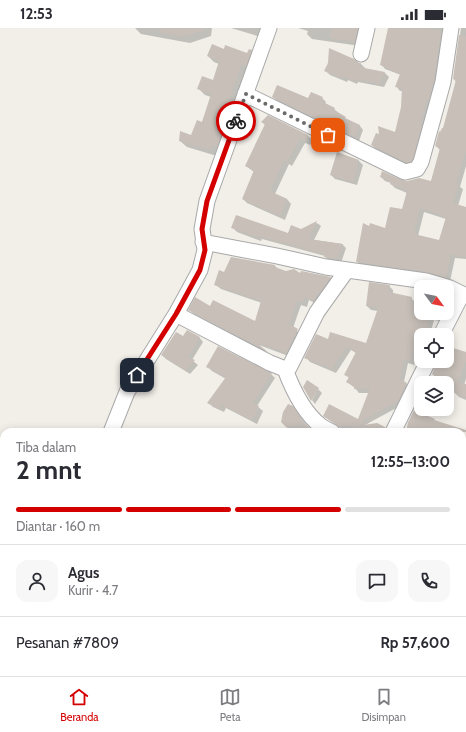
<!DOCTYPE html>
<html lang="id">
<meta charset="utf-8">
<style>
body{margin:0;font-family:Cabin,sans-serif;background:#f7f7f7;color:#2b2b33;height:100vh;display:flex;flex-direction:column;font-size:15px;white-space:nowrap}
*{box-sizing:border-box;margin:0}
p{font-size:13px;color:#7c7c81}
.icon{flex:none;width:22px;height:22px;fill:none;stroke:currentColor;stroke-width:2;stroke-linecap:round;stroke-linejoin:round}
.map{position:relative;flex:1;overflow:hidden}
.side{position:absolute;left:0px;top:400px;width:466px;height:248px;display:flex;flex-direction:column;background:#fff;border-radius:12px 12px 0 0;box-shadow:0 2px 10px #0003}
.side>*{flex:none}
.needle{width:26px;rotate:122deg}
.controls{position:absolute;left:414px;top:252px;display:grid;gap:8px}
.controls a{display:grid;place-items:center;width:40px;height:40px;border-radius:8px;background:#fff;box-shadow:0 2px 10px #0003;font-size:20px}
.pin{position:absolute;display:grid;place-items:center;width:34px;height:34px;color:#fff;margin:-17px;border-radius:8px;box-shadow:0 2px 6px #0006}
.courier{position:absolute;display:grid;place-items:center;width:40px;height:40px;margin:-20px;border:3px solid #d40000;border-radius:50%;background:#fff;color:#222;box-shadow:0 1px 5px #0007}
.overview em{font-style:normal;font-weight:700}
.overview div{display:flex;flex-direction:column-reverse}
.overview{display:flex;align-items:center;justify-content:space-between;height:68px;padding:0 16px}
h1{font-size:26px;font-weight:700;line-height:30px}
.bar{display:grid;grid-template-columns:repeat(4,1fr);gap:6px 4px;align-content:center;height:48px;padding:0 16px}
.bar i{height:5px;border-radius:3px;background:#e1e1e2}
.bar .active{background:#d40000}
.bar p{grid-column:span 4}
.line{display:flex;align-items:center;gap:10px;padding:0 16px;border-top:1px solid #e1e1e2}
.line div{flex:1}
.round{display:grid;place-items:center;flex:none;width:42px;height:42px;border-radius:12px;background:#f7f7f7}
.status{display:flex;justify-content:space-between;align-items:center;height:28px;padding:0 20px;background:#fff;direction:ltr}
.status svg{height:11px;fill:currentColor}
.menu{display:flex;justify-content:space-around;align-items:center;height:56px;border-top:1px solid #e1e1e2;background:#fff;font-size:11px;color:#7c7c81}
.menu a{display:grid;justify-items:center;gap:2px}
.menu .active{color:#d40000}
.map>svg:first-child{display:block}
.shadow{fill:#0003;fill-rule:evenodd}
.building{fill:#c7bfb8;fill-rule:evenodd}
.lines{fill:none;stroke-linecap:round;stroke-linejoin:round}
.minor-casing{stroke:#a9a9a9;stroke-width:17}
.minor{stroke:#fff;stroke-width:15}
.done{stroke:#6b6a68;stroke-width:4;stroke-dasharray:0 7.2}
.route{stroke:#d40000;stroke-width:5}
</style>
<div class="status"><b>12:53</b><svg viewBox="0 0 49 12"><path d="M0 12V9h3v3zM5 12V6h3v6zM10 12V3h3v9zM15 12V0h3v12zM26 1h20v11H26zM47 4h2v5h-2z"/></svg></div>
<div class="map">
<svg width="466" height="648" viewBox="0 0 466 648">
<rect width="100%" height="100%" fill="#f2efe9"/>
<path class="shadow" d="M 135,0 L 212,0 L 211,8 L 190,15 L 141,6 Z
M 231,0 L 269,0 L 264,10 Z
M 298,0 L 365,0 L 360,18 L 312,11 L 307,6 L 308,3 Z
M 389,0 L 447,0 L 438,57 L 415,137 L 411,138 L 376,121 L 372,117 L 396,105 L 402,79 L 403,63 L 400,63 L 396,58 L 401,47 L 385,41 L 381,36 Z
M 461,0 L 466,0 L 466,138 L 460,159 L 463,161 L 458,178 L 466,180 L 466,231 L 455,230 L 450,253 L 362,238 L 358,234 L 370,199 L 386,202 L 403,182 L 407,165 L 395,160 L 391,156 L 391,155 L 385,153 L 381,149 L 401,153 L 431,154 L 440,122 L 436,118 L 444,101 L 456,54 L 454,51 ZM 424,184 L 446,191 L 440,213 L 418,208 Z
M 251,22 L 258,29 L 217,128 L 187,119 L 180,113 L 191,108 L 202,95 L 211,69 L 205,67 L 199,61 L 214,54 L 219,36 L 214,34 L 208,28 L 225,23 L 248,26 Z
M 358,36 L 361,36 L 365,40 L 364,41 L 385,45 L 389,49 L 384,59 L 358,54 L 357,56 L 348,52 L 347,54 L 330,47 L 326,43 Z
M 273,69 L 309,71 L 322,70 L 326,74 L 325,76 L 334,81 L 349,94 L 360,98 L 363,102 L 359,113 L 277,73 Z
M 268,88 L 308,108 L 313,112 L 310,117 L 305,115 L 292,138 L 289,136 L 275,166 L 287,171 L 291,176 L 285,192 L 247,175 L 243,171 L 254,144 L 246,138 L 266,98 L 262,94 Z
M 338,125 L 359,133 L 363,137 L 357,157 L 335,151 L 331,147 Z
M 317,195 L 321,198 L 314,212 L 342,216 L 346,220 L 341,235 L 329,233 L 325,228 L 262,211 L 261,213 L 237,204 L 233,200 L 289,206 L 302,202 Z
M 275,238 L 278,241 L 286,244 L 300,246 L 301,244 L 331,250 L 335,254 L 318,277 L 309,272 L 307,279 L 301,277 L 293,300 L 302,307 L 291,329 L 259,317 L 268,325 L 194,286 L 190,282 L 210,280 L 256,294 L 262,275 L 221,261 L 216,257 L 225,246 Z
M 389,258 L 393,262 L 393,266 L 411,270 L 415,274 L 409,307 L 421,285 L 443,285 L 439,293 L 434,292 L 430,307 L 421,307 L 421,316 L 414,337 L 408,335 L 404,354 L 411,360 L 402,377 L 365,397 L 385,400 L 389,404 L 356,404 L 357,401 L 343,402 L 324,387 L 358,392 L 370,365 L 359,365 L 355,360 L 347,354 L 349,350 L 345,346 L 356,325 L 351,322 L 336,345 L 310,334 L 306,329 L 329,313 L 367,316 L 378,283 L 371,282 L 367,278 Z
M 199,309 L 203,314 L 192,332 L 198,337 L 190,346 L 166,331 L 162,327 L 184,310 Z
M 218,319 L 271,346 L 275,350 L 257,378 L 263,383 L 257,396 L 226,380 L 224,384 L 213,379 L 209,375 L 226,351 L 212,343 L 208,339 Z
M 447,319 L 466,325 L 466,351 L 464,357 L 466,357 L 466,372 L 459,369 L 454,364 L 455,362 L 447,360 L 447,355 L 440,355 L 437,333 L 447,333 Z
M 318,361 L 322,365 L 315,376 L 312,372 Z
M 296,383 L 310,402 L 313,404 L 292,404 L 282,393 Z
M 462,433 L 466,435 L 466,468 L 462,466 Z
M 462,486 L 466,487 L 466,514 L 462,511 Z
M 1,550 L 4,550 L 4,608 L 0,607 L 0,556 Z
M 18,644 L 51,644 L 57,648 L 17,648 Z
M 142,644 L 202,644 L 204,648 L 141,648 Z"/>
<path class="building" d="M 161,0 L 205,0 L 205,2 L 183,9 L 160,5 Z
M 331,0 L 358,0 L 355,14 L 330,10 Z
M 388,0 L 424,0 L 441,3 L 434,52 L 429,72 L 427,71 L 420,97 L 422,98 L 413,131 L 411,133 L 406,134 L 371,117 L 376,105 L 379,106 L 378,98 L 395,104 L 401,79 L 402,60 L 395,59 L 400,46 L 380,37 Z
M 459,7 L 466,8 L 466,123 L 456,155 L 459,156 L 453,175 L 466,179 L 466,229 L 451,226 L 446,250 L 427,244 L 356,234 L 363,195 L 369,198 L 370,195 L 385,200 L 390,179 L 402,181 L 407,163 L 390,156 L 391,153 L 380,149 L 382,143 L 402,152 L 407,153 L 419,150 L 431,153 L 440,120 L 435,118 L 439,103 L 440,104 L 442,100 L 443,100 L 456,52 L 453,51 ZM 420,180 L 446,189 L 439,212 L 414,206 Z
M 212,16 L 224,21 L 225,17 L 247,25 L 249,21 L 252,22 L 246,39 L 241,37 L 219,102 L 222,104 L 217,119 L 212,117 L 211,122 L 179,113 L 180,103 L 191,107 L 197,92 L 202,94 L 211,66 L 197,61 L 202,48 L 213,52 L 219,33 L 207,28 Z
M 329,20 L 354,31 L 359,35 L 361,35 L 359,39 L 385,44 L 380,56 L 354,51 L 353,53 L 344,49 L 343,51 L 324,43 L 328,35 Z
M 277,57 L 308,70 L 311,64 L 323,69 L 321,73 L 335,80 L 334,82 L 346,89 L 345,90 L 360,97 L 355,109 L 272,69 Z
M 268,87 L 308,107 L 306,113 L 300,111 L 287,134 L 284,132 L 270,163 L 287,171 L 280,188 L 242,171 L 254,142 L 245,138 L 265,96 L 261,94 Z
M 337,124 L 359,132 L 353,154 L 330,147 Z
M 236,187 L 288,205 L 291,197 L 301,201 L 317,193 L 309,211 L 343,216 L 337,231 L 324,229 L 324,226 L 258,208 L 257,209 L 231,200 Z
M 231,229 L 275,237 L 275,239 L 286,243 L 294,241 L 300,245 L 301,243 L 331,249 L 313,273 L 305,269 L 302,275 L 297,273 L 289,296 L 298,301 L 286,325 L 255,314 L 268,324 L 188,282 L 195,269 L 210,278 L 213,272 L 255,293 L 261,273 L 214,257 L 219,242 L 224,244 Z
M 369,254 L 390,257 L 389,264 L 412,269 L 411,274 L 421,278 L 421,285 L 431,285 L 425,307 L 418,307 L 410,333 L 404,331 L 400,351 L 407,355 L 398,373 L 362,393 L 368,396 L 338,398 L 323,388 L 329,376 L 358,391 L 370,360 L 354,361 L 354,358 L 346,354 L 349,349 L 344,347 L 356,324 L 346,319 L 332,341 L 304,330 L 316,306 L 328,311 L 330,304 L 366,315 L 378,280 L 366,278 Z
M 187,302 L 200,309 L 188,329 L 195,332 L 186,343 L 161,327 L 176,304 L 183,308 Z
M 218,318 L 272,345 L 253,375 L 259,378 L 252,392 L 222,377 L 219,381 L 207,375 L 226,349 L 206,339 Z
M 447,318 L 466,324 L 466,333 L 458,354 L 466,356 L 466,370 L 453,364 L 457,355 L 439,355 L 438,351 L 432,346 L 437,333 L 447,336 Z
M 307,352 L 319,360 L 311,373 L 303,359 Z
M 288,376 L 293,378 L 302,392 L 314,404 L 299,404 L 304,396 L 287,400 L 281,394 L 283,384 Z
M 414,382 L 435,391 L 434,392 L 466,402 L 466,404 L 406,404 L 408,394 Z
M 377,395 L 385,399 L 384,404 L 352,404 L 351,399 Z"/>
<g class="lines">
<g class="minor-casing">
<path id="minor" d="M 361,26 L 367,0
M 245,66 L 405,144 L 417,141 L 421,134 L 443,54 L 451,0
M 203,214 L 277,228 L 326,239 L 426,253 L 450,260 L 466,268
M 176,286 L 270,335 L 285,341 L 289,340 L 317,284 L 347,242
M 441,307 L 462,266
M 285,341 C 292,360 304,385 321,398 C 324,400 328,402 332,404
M 111,404 L 127,364 L 176,286 L 200,242 L 205,222 L 202,201 L 207,173 L 269,0
M 393,404 L 428,333
M 0,463 L 4,464
M 462,476 L 466,477
M 64,644 L 74,648
M 6,648 L 8,644
M 122,648 L 123,644"/>
</g>
<use href="#minor" class="minor"/>
</g>
<g class="lines">
<path class="done" d="M 236,93 L 246,66 L 328,107"/>
<path class="route" d="M 137,347 L 176,286 L 200,242 L 205,222 L 202,201 L 207,173 L 236,93"/>
</g>
</svg>
<div class="controls">
<a><svg class="needle" viewBox="-14 -14 28 28"><path d="M0-13l5 13h-10z" fill="#e53935"/><path d="M0 13l5-13h-10z" fill="#7c7c81"/></svg></a>
<a><svg class="icon" aria-label="locate" viewBox="0 0 24 24"><circle cx="12" cy="12" r="6"/><path d="M12 2v4M12 18v4M2 12h4M18 12h4"/></svg></a>
<a><svg class="icon" aria-label="layers" viewBox="0 0 24 24"><path d="M12 4l9 5-9 5-9-5zM3 14l9 5 9-5"/></svg></a>
</div>
<div class="pin" style="left:328px;top:107px;background:#ea580c"><svg class="icon" aria-label="bag" viewBox="0 0 24 24"><path d="M5 8h14l-1 12H6zM9 8a3 3 0 0 1 6 0"/></svg></div>
<div class="pin" style="left:137px;top:347px;background:#1f2937"><svg class="icon" aria-label="home" viewBox="0 0 24 24"><path d="M3 11l9-7 9 7M6 9v11h12V9"/></svg></div>
<div class="courier" style="left:236px;top:93px"><svg class="icon" aria-label="bike" viewBox="0 0 24 24"><circle cx="6" cy="16" r="4"/><circle cx="18" cy="16" r="4"/><path d="M6 16l4-8h5l3 8M10 8l3 8H6M13 5h3"/></svg></div>
<section class="side">
<div class="overview"><div><h1>2 mnt</h1><p>Tiba dalam</p></div><em>12:55–13:00</em></div>
<div class="bar"><i class="active"></i><i class="active"></i><i class="active"></i><i></i><p>Diantar · 160 m</p></div>
<div class="line" style="height:72px"><a class="round"><svg class="icon" aria-label="person" viewBox="0 0 24 24"><circle cx="12" cy="8" r="4"/><path d="M4 21q1-7 8-7t8 7"/></svg></a><div><b>Agus</b><p>Kurir · 4.7</p></div><a class="round"><svg class="icon" aria-label="chat" viewBox="0 0 24 24"><path d="M4 5h16v11H9l-5 4z"/></svg></a><a class="round"><svg class="icon" aria-label="phone" viewBox="0 0 24 24"><path d="M5 4h4l2 5-3 2q2 4 5 5l2-3 5 2v4C11 20 4 13 5 4z"/></svg></a></div>
<div class="line" style="height:52px"><div>Pesanan #7809</div><b>Rp 57,600</b></div>
</section>
</div>
<nav class="menu">
<a class="active"><svg class="icon" aria-label="home" viewBox="0 0 24 24"><path d="M3 11l9-7 9 7M6 9v11h12V9"/></svg>Beranda</a>
<a><svg class="icon" aria-label="map" viewBox="0 0 24 24"><path d="M3 6l6-2 6 2 6-2v14l-6 2-6-2-6 2zM9 4v14M15 6v14"/></svg>Peta</a>
<a><svg class="icon" aria-label="saved" viewBox="0 0 24 24"><path d="M7 4h10v16l-5-4-5 4z"/></svg>Disimpan</a>
</nav>
